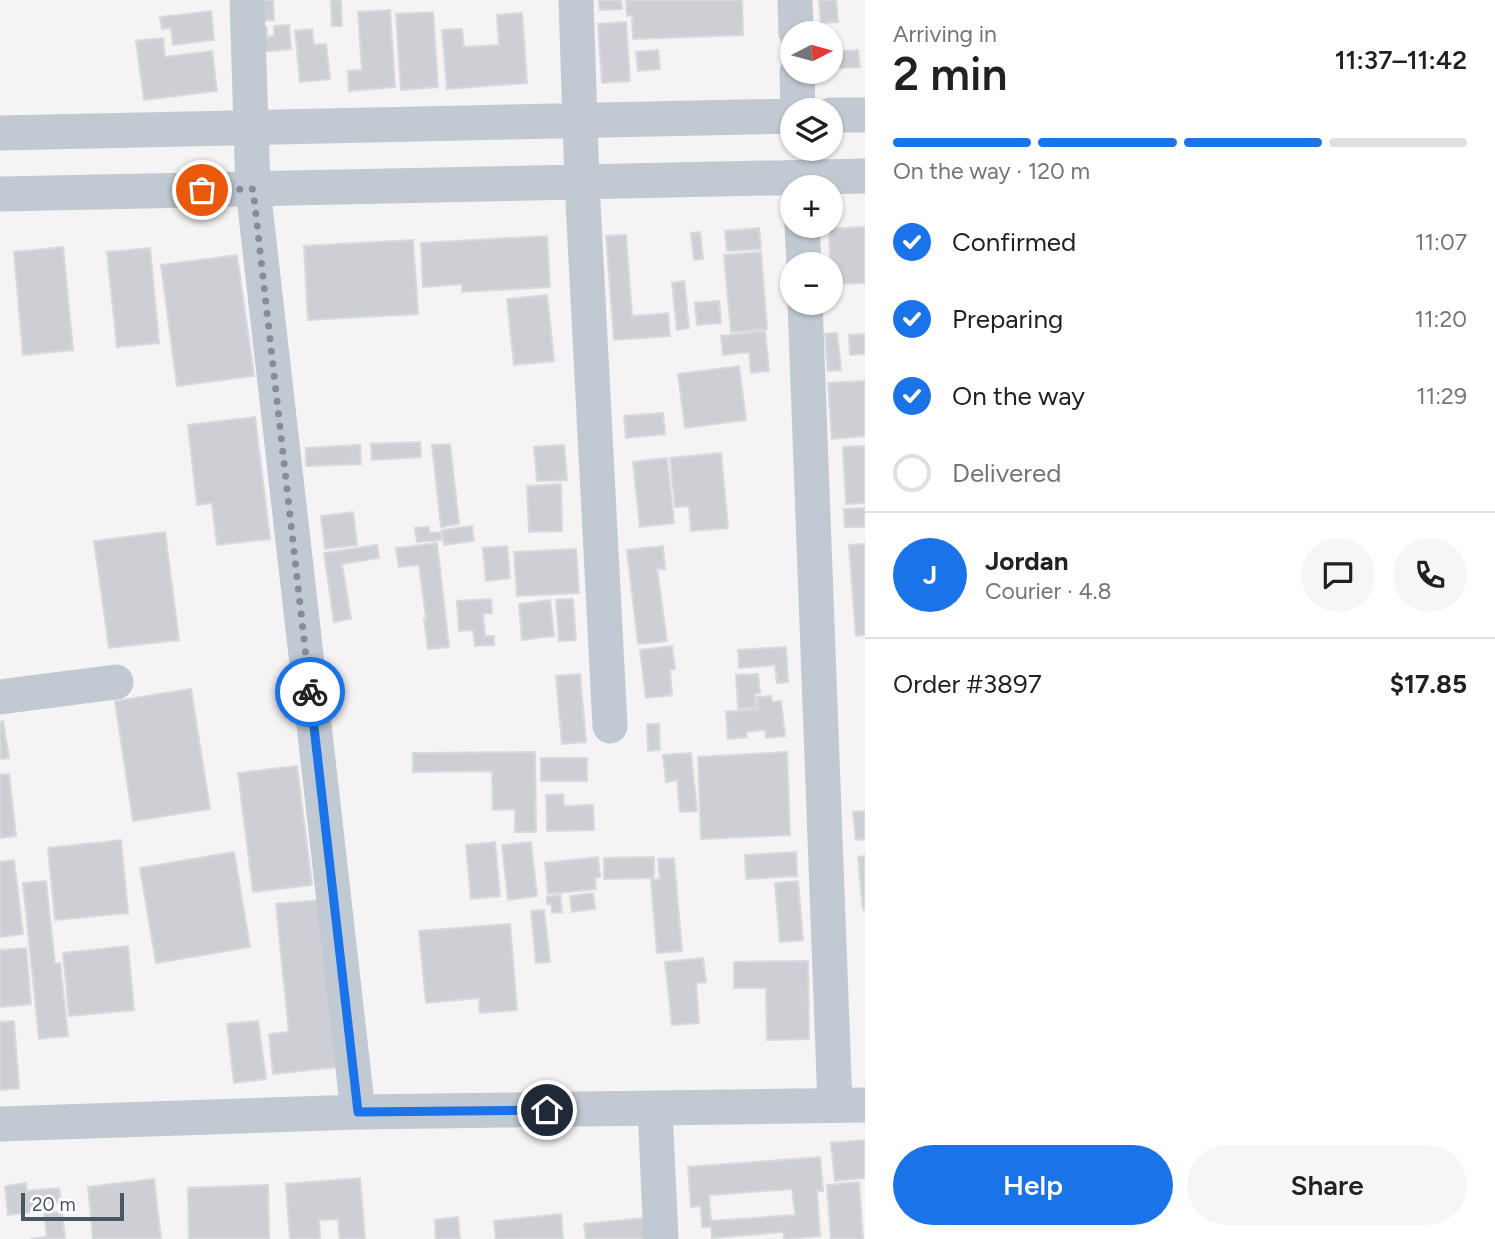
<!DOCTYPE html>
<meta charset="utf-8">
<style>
body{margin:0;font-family:Figtree,sans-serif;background:#f6f6f6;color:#202124;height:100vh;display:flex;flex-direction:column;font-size:26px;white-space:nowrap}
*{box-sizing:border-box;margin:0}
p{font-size:23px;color:#757577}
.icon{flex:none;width:38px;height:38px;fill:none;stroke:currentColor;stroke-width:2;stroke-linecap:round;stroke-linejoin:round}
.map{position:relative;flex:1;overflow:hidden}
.panel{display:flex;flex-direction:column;background:#fff;width:630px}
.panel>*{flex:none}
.needle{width:46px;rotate:84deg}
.tools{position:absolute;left:780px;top:21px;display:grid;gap:14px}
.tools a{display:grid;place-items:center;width:63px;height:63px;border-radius:50%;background:#fff;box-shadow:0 2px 5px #0004;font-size:35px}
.scale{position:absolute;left:21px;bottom:18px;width:103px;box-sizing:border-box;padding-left:7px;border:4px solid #4a5661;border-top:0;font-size:19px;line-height:24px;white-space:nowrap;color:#4a5661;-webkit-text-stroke:5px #fff;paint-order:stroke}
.pin{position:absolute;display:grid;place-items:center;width:60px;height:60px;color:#fff;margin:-30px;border:4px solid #fff;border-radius:50%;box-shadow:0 2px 7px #0007}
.courier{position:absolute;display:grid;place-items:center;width:70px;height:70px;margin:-35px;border:5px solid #1a73e8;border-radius:50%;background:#fff;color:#222;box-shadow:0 2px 9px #0007}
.headline em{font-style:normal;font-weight:600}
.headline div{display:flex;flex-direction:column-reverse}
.headline{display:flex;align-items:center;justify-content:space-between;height:119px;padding:0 28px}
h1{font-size:46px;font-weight:600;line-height:52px}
.bar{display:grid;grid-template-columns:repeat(4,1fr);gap:10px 7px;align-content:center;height:84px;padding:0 28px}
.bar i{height:9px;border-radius:5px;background:#e0e0e0}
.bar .selected{background:#1a73e8}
.bar p{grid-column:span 4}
.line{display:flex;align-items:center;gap:18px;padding:0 28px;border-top:2px solid #e0e0e0}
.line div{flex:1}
.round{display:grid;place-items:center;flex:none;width:74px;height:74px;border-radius:37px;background:#f6f6f6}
ol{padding:0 28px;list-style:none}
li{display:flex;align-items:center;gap:21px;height:77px}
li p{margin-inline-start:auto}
li .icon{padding:7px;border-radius:50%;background:#1a73e8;color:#fff;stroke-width:4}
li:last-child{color:#757577}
li i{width:38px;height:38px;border:4px solid #e0e0e0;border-radius:50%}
.cta{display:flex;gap:14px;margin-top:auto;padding:14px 28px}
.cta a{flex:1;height:80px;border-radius:42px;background:#1a73e8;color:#fff;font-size:28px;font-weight:600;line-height:80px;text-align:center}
.cta a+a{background:#f6f6f6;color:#202124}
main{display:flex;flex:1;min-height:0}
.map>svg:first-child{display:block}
.building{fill:#cdcfd5;stroke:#d7d9de;stroke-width:2;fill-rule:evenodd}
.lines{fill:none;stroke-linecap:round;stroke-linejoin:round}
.minor{stroke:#c1cad2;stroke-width:35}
.done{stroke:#868d94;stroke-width:7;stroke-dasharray:0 12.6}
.route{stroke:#1a73e8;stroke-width:9}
</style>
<main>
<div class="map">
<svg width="865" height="1239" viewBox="0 0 865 1239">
<rect width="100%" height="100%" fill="#f5f3f3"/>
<path class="building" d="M 254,0 L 273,0 L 274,20 L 256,21 Z
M 331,0 L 341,0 L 342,26 L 332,26 Z
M 599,0 L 621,0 L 622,9 L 600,10 Z
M 626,0 L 742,0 L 743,35 L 633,39 L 632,15 L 627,16 Z
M 819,0 L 836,0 L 838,22 L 821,23 Z
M 390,10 L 395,87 L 349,91 L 348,71 L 362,70 L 358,12 Z
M 211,11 L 214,40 L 173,45 L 171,28 L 162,29 L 160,17 Z
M 433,12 L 438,87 L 401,90 L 396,14 Z
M 522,13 L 527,83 L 447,89 L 442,30 L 462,29 L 464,47 L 499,45 L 497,15 Z
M 626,22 L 630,81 L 602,83 L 598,24 Z
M 289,25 L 291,49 L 260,52 L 258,28 L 267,27 L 267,37 L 274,36 L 274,26 Z
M 312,29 L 314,45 L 326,44 L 330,79 L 300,82 L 295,31 Z
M 163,38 L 165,57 L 212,51 L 217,91 L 144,100 L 136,41 Z
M 658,50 L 660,69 L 638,71 L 636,52 Z
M 858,50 L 860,67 L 831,69 L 831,52 Z
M 865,227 L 865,283 L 831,284 L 829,229 Z
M 759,228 L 761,249 L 727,251 L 725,231 Z
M 700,232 L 703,259 L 694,260 L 691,233 Z
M 626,235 L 632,316 L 668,313 L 670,336 L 614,340 L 606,236 Z
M 547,236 L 550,287 L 462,292 L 462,284 L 423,287 L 421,243 Z
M 413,240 L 418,314 L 308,320 L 304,246 Z
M 63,247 L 73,350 L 23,355 L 14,252 Z
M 150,248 L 159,343 L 117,347 L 107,252 Z
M 761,252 L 767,329 L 731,332 L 724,255 Z
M 237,255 L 254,376 L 177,386 L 161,265 Z
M 684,281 L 689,328 L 677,330 L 672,283 Z
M 547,295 L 554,361 L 514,365 L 507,299 Z
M 719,301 L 721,323 L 697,325 L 695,303 Z
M 765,331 L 769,371 L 751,373 L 749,352 L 723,355 L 721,336 Z
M 837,333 L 841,370 L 828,371 L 825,334 Z
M 865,334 L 865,354 L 850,355 L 849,335 Z
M 739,366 L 746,420 L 685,428 L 678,374 Z
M 865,381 L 865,436 L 832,439 L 828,383 Z
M 663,413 L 665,434 L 626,438 L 624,416 Z
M 255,417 L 270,539 L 217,545 L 212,503 L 197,505 L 188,425 Z
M 420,442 L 421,457 L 372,460 L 371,444 Z
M 450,444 L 459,524 L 441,527 L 432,445 Z
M 360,445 L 361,464 L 306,466 L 306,448 Z
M 564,445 L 567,480 L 537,481 L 534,447 Z
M 865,446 L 865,503 L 846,504 L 843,447 Z
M 721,453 L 728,528 L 691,531 L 689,506 L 675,507 L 670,458 Z
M 667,458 L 674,523 L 640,527 L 633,462 Z
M 561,484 L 562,531 L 529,532 L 527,486 Z
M 865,508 L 865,527 L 845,527 L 844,509 Z
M 353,512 L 357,545 L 325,549 L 321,516 Z
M 472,526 L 474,541 L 444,545 L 442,530 Z
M 429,527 L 429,533 L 441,532 L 441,540 L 417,542 L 415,528 Z
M 165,532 L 179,640 L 109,648 L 94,541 Z
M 437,543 L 449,647 L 428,649 L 424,619 L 426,618 L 419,565 L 399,567 L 396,548 Z
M 865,544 L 865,635 L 856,636 L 849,545 Z
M 377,545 L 379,558 L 342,564 L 351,619 L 334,622 L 324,553 Z
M 507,546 L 510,578 L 486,581 L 483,548 Z
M 663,546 L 665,569 L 657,569 L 667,641 L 638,644 L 627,550 Z
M 576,549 L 579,593 L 517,596 L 514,552 Z
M 491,599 L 492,613 L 483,614 L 485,636 L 494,636 L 494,645 L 475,646 L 473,630 L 459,631 L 457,601 Z
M 573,599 L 576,640 L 559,641 L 556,600 Z
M 550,600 L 554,636 L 522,640 L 519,604 Z
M 672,646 L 675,669 L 670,670 L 672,695 L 646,698 L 640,650 Z
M 786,647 L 788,682 L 777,683 L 775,665 L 739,668 L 738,650 Z
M 580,674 L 586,742 L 562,744 L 556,676 Z
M 758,674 L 760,693 L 755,693 L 756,707 L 738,709 L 736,675 Z
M 191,689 L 210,809 L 133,821 L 115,701 Z
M 771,696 L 772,702 L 781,701 L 785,736 L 766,738 L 765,730 L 746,732 L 747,737 L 728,739 L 726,712 L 758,709 L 757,697 Z
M 3,721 L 9,758 L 0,759 L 0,722 Z
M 647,724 L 659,724 L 660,750 L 648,751 Z
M 535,752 L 536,832 L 515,832 L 515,809 L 493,810 L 492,771 L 413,772 L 413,753 Z
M 787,752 L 790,835 L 701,839 L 698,757 Z
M 691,753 L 697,811 L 680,812 L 677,780 L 666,782 L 663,755 Z
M 541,758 L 587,758 L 587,781 L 541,781 Z
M 297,766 L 312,885 L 253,892 L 238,773 Z
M 9,774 L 16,836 L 0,838 L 0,775 Z
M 563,794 L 564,806 L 593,805 L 594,830 L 547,831 L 546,795 Z
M 865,811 L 865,839 L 856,840 L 853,812 Z
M 121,840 L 128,913 L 55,920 L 48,848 Z
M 495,842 L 500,896 L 471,899 L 466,845 Z
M 531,842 L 537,896 L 508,900 L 502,845 Z
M 234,852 L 250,947 L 156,963 L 140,868 Z
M 796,852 L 797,876 L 746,879 L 745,855 Z
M 865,856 L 865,909 L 863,910 L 858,857 Z
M 598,857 L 600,877 L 595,878 L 596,889 L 548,894 L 545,863 Z
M 654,857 L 654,878 L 604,879 L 604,858 Z
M 674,858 L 682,951 L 657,953 L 651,880 L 660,879 L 658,859 Z
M 14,860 L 23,934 L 0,937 L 0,862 Z
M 46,881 L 55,964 L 60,963 L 68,1036 L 39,1039 L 23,883 Z
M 798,881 L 803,940 L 780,942 L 775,883 Z
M 593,893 L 595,909 L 572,912 L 570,896 Z
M 560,895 L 562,912 L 552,913 L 551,904 L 547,904 L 547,897 Z
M 321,900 L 338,1067 L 273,1074 L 269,1034 L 289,1032 L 276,904 Z
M 544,910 L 550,962 L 536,963 L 531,911 Z
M 510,924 L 517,1010 L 480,1013 L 479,998 L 426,1003 L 419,931 Z
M 128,946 L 134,1010 L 69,1016 L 63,953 Z
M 26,948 L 31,1004 L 0,1007 L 0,950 Z
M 703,958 L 706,982 L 696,983 L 699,1023 L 672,1025 L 665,962 Z
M 808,961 L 809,1039 L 767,1040 L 766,988 L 734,988 L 734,962 Z
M 14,1021 L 19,1088 L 0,1090 L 0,1022 Z
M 258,1021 L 266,1079 L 234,1083 L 227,1024 Z
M 865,1140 L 865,1178 L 835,1181 L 831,1143 Z
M 820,1157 L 823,1191 L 817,1191 L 820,1236 L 784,1239 L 784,1232 L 712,1238 L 711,1227 L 702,1227 L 701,1206 L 691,1207 L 688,1167 ZM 792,1189 L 795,1215 L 711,1221 L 709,1195 Z
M 360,1178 L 365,1239 L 340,1239 L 338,1219 L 319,1220 L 320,1239 L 290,1239 L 286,1184 Z
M 154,1179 L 161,1239 L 93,1239 L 88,1187 Z
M 859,1182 L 863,1239 L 831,1239 L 827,1185 Z
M 26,1183 L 27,1191 L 59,1188 L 61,1202 L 41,1204 L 42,1211 L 8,1215 L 5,1186 Z
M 268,1185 L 269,1239 L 189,1239 L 188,1188 Z
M 62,1212 L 65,1239 L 31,1239 L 47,1237 L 44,1213 Z
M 561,1214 L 563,1238 L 496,1239 L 494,1221 Z
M 458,1217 L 460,1239 L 436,1239 L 435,1220 Z
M 644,1218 L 646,1239 L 586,1239 L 584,1224 Z"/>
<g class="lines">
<path class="minor" d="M 247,0 L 253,189 L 358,1112
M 576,0 L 582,182 L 610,726
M 795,0 L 796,33
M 797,72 L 798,110
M 831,115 L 865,115
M 0,133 L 793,116
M 0,194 L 865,176
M 802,226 L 804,264
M 805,303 L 835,1105
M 0,697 L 116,682
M 655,1109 L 661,1239
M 0,1124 L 358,1112 L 865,1105"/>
</g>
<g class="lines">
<path class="done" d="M 202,190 L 253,189 L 310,692"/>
<path class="route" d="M 310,692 L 358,1112 L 547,1110"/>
</g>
</svg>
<div class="tools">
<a><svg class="needle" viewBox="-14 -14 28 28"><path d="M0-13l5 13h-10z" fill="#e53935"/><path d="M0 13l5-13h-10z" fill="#757577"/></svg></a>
<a><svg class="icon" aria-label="layers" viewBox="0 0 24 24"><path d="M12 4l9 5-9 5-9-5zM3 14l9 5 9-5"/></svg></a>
<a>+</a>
<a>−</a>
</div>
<div class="scale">20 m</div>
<div class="pin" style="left:202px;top:190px;background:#ea580c"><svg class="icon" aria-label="bag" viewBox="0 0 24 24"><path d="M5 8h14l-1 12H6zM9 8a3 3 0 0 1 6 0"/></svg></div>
<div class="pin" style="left:547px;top:1110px;background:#1f2937"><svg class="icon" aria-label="home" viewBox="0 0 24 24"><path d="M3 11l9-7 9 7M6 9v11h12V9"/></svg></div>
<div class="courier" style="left:310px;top:692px"><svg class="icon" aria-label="bike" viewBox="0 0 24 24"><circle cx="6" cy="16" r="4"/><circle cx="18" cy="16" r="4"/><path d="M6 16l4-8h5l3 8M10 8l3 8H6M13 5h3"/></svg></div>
</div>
<section class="panel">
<div class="headline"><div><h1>2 min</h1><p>Arriving in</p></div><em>11:37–11:42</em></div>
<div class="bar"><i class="selected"></i><i class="selected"></i><i class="selected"></i><i></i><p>On the way · 120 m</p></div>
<ol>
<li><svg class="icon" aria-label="check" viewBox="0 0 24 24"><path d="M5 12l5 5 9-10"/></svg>Confirmed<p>11:07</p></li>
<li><svg class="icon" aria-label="check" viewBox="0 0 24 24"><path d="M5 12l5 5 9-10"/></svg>Preparing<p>11:20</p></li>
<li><svg class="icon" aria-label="check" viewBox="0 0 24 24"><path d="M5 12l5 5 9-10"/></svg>On the way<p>11:29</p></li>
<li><i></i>Delivered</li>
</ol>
<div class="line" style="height:126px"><b class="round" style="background:#1a73e8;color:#fff">J</b><div><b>Jordan</b><p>Courier · 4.8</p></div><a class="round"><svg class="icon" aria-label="chat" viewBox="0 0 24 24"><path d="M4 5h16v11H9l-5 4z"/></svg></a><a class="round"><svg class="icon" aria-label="phone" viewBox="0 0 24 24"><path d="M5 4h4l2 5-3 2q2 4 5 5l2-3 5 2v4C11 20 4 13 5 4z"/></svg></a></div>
<div class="line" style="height:91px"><div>Order #3897</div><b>$17.85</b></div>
<div class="cta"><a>Help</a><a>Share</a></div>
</section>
</main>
